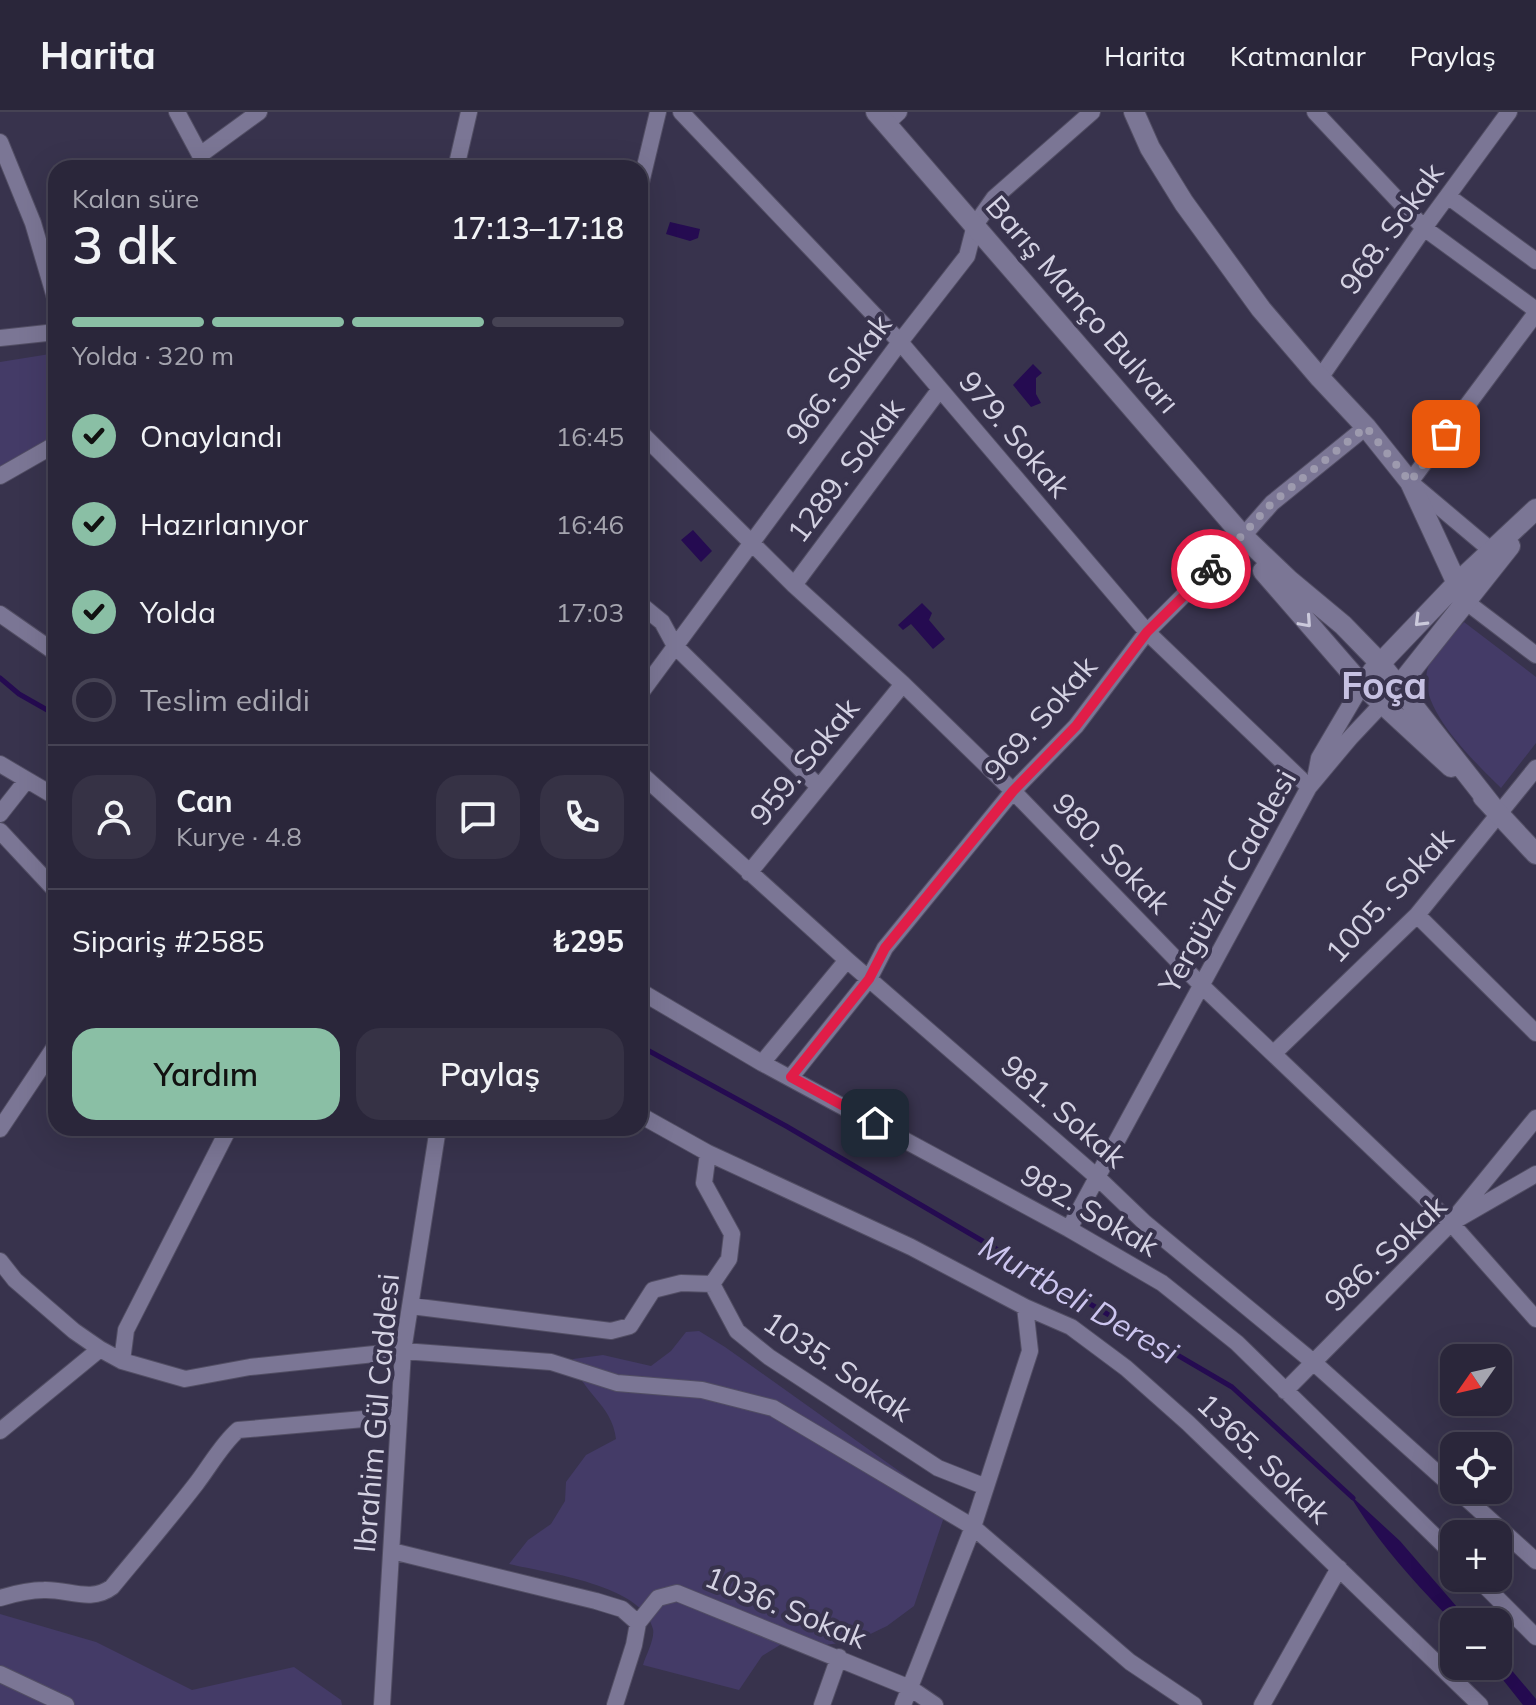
<!DOCTYPE html>
<html lang="tr">
<meta charset="utf-8">
<style>
body{margin:0;font-family:Mulish,sans-serif;background:#363245;color:#f1f3f6;height:100vh;display:flex;flex-direction:column;font-size:30px;white-space:nowrap}
*{box-sizing:border-box;margin:0}
p{font-size:26px;color:#a5a5af}
.icon{flex:none;width:44px;height:44px;fill:none;stroke:currentColor;stroke-width:2;stroke-linecap:round;stroke-linejoin:round}
.map{position:relative;flex:1;overflow:hidden}
.drawer{position:absolute;left:48px;top:48px;width:600px;height:976px;display:flex;flex-direction:column;background:#2a263a;border-radius:24px;box-shadow:0 8px 32px #0002,0 0 0 2px #464354}
.drawer>*{flex:none}
.needle{width:52px;rotate:236deg}
.tools{position:absolute;left:1440px;top:1232px;display:grid;gap:16px}
.tools a{display:grid;place-items:center;width:72px;height:72px;border-radius:16px;background:#2a263a;box-shadow:0 8px 32px #0002,0 0 0 2px #464354;font-size:40px}
.pin{position:absolute;display:grid;place-items:center;width:68px;height:68px;color:#fff;margin:-34px;border-radius:16px;box-shadow:0 4px 12px #0006}
.courier{position:absolute;display:grid;place-items:center;width:80px;height:80px;margin:-40px;border:6px solid #e11d48;border-radius:50%;background:#fff;color:#222;box-shadow:0 2px 10px #0007}
.head em{font-style:normal;font-weight:600}
.head div{display:flex;flex-direction:column-reverse}
.head{display:flex;align-items:center;justify-content:space-between;height:136px;padding:0 24px}
h1{font-size:52px;font-weight:600;line-height:60px}
.bar{display:grid;grid-template-columns:repeat(4,1fr);gap:12px 8px;align-content:center;height:96px;padding:0 24px}
.bar i{height:10px;border-radius:6px;background:#464354}
.bar .current{background:#8abfa5}
.bar p{grid-column:span 4}
.line{display:flex;align-items:center;gap:20px;padding:0 24px;border-top:2px solid #464354}
.line div{flex:1}
.round{display:grid;place-items:center;flex:none;width:84px;height:84px;border-radius:24px;background:#363245}
ol{padding:0 24px;list-style:none}
li{display:flex;align-items:center;gap:24px;height:88px}
li p{margin-inline-start:auto}
li .icon{padding:8px;border-radius:50%;background:#8abfa5;color:#111;stroke-width:4}
li:last-child{color:#a5a5af}
li i{width:44px;height:44px;border:4px solid #464354;border-radius:50%}
.cta{display:flex;gap:16px;margin-top:auto;padding:16px 24px}
.cta a{flex:1;height:92px;border-radius:24px;background:#8abfa5;color:#111;font-size:32px;font-weight:600;line-height:92px;text-align:center}
.cta a+a{background:#363245;color:#f1f3f6}
header{display:flex;align-items:center;gap:48px;box-sizing:border-box;height:112px;padding:0 40px;background:#2a263a;border-bottom:2px solid #464354}
header strong{font-size:38px}
nav{display:flex;gap:44px;margin-inline-start:auto;font-size:28px}
.map>svg:first-child{display:block}
.green{fill:#443b67}
.water{fill:#250b51}
.lines{fill:none;stroke-linecap:round;stroke-linejoin:round}
.stream{stroke:#250b51;stroke-width:5}
.street-casing{stroke:#524e64;stroke-width:18}
.secondary-casing{stroke:#524e64;stroke-width:22}
.street{stroke:#7b7695;stroke-width:16}
.secondary{stroke:#7b7695;stroke-width:20}
.oneway{stroke:#cbc9db}
.done{stroke:#9d9aae;stroke-width:8;stroke-dasharray:0 14.4}
.route{stroke:#e11d48;stroke-width:10}
.labels{text-anchor:middle;dominant-baseline:central;stroke-width:8;stroke-linejoin:round;paint-order:stroke}
.street-label{font-size:30px;fill:#d4d2e3;stroke:#38334d}
.water-label{font-size:32px;font-style:italic;fill:#ccc5ef;stroke:#38334d}
.district-label{font-size:38px;font-weight:bold;fill:#c6c1e2;stroke:#38334d}
</style>
<header>
<strong>Harita</strong>
<nav><a>Harita</a><a>Katmanlar</a><a>Paylaş</a></nav>
</header>
<div class="map">
<svg width="1536" height="1593" viewBox="0 0 1536 1593">
<rect width="100%" height="100%" fill="#38334d"/>
<path class="green" d="M 56,241 L 56,324 L 0,356 L 0,250 Z
M 1464,510 L 1536,565 L 1536,631 L 1501,676 C 1476,651 1419,598 1427,559 C 1431,541 1453,523 1464,510 Z
M 699,1219 L 725,1235 L 920,1374 L 944,1405 L 914,1494 L 887,1514 L 858,1528 L 826,1533 L 793,1525 L 762,1544 L 739,1578 L 643,1553 C 646,1543 655,1527 653,1517 C 643,1473 547,1461 509,1452 L 528,1428 L 551,1412 L 565,1389 L 566,1370 L 586,1343 L 616,1327 C 612,1291 580,1281 573,1247 L 603,1243 L 651,1254 L 671,1239 L 686,1220 Z
M 0,1502 L 96,1530 L 192,1578 L 294,1555 L 341,1588 L 342,1593 L 0,1593 Z"/>
<path class="water" d="M 670,110 L 700,117 L 698,126 L 690,129 L 666,122 Z
M 1033,252 L 1042,261 L 1036,266 L 1036,282 L 1041,291 L 1031,295 L 1013,273 Z
M 693,418 L 712,439 L 701,450 L 681,428 Z
M 922,491 L 932,501 L 929,508 L 945,527 L 933,537 L 911,512 L 903,518 L 898,513 Z
M 1349,1382 L 1400,1429 L 1470,1510 L 1454,1511 C 1414,1470 1378,1431 1349,1382 Z
M 1498,1542 L 1536,1587 L 1536,1593 L 1523,1593 L 1492,1554 L 1498,1554 Z"/>
<g class="lines">
<path class="stream" d="M 0,566 L 19,582 L 56,603
M 640,934 L 786,1014 L 1232,1275 L 1353,1386"/>
<g class="street-casing">
<path id="street" d="M 177,0 L 207,56
M 681,0 L 900,230 L 1147,520 L 1309,675
M 1315,0 L 1424,116 L 1536,198
M 886,12 L 899,0
M 0,30 L 33,111 L 56,189
M 200,43 L 259,0
M 456,56 L 469,0
M 640,75 L 658,0
M 1449,85 L 1536,149
M 0,226 L 56,220
M 1320,266 L 1424,116 L 1509,0
M 640,320 L 794,473 L 903,572 L 1013,679 L 1203,875 L 1451,1111 L 1536,1207
M 0,364 L 56,332
M 1499,445 L 1410,370 L 1536,201
M 794,473 L 940,277
M 1465,489 L 1536,543
M 640,492 L 662,510 L 675,534 L 819,675
M 0,502 L 56,541
M 640,582 L 900,230 L 967,144 L 975,113 L 994,86 L 1092,0
M 0,652 L 56,685
M 640,661 L 847,848 L 1097,1065 L 1145,1111 L 1312,1249 L 1454,1376
M 1316,662 L 1319,646 L 1362,573
M 0,702 L 26,669
M 0,719 L 56,779
M 749,761 L 903,572
M 1417,803 L 1536,921
M 640,879 L 762,951 L 1069,1117 L 1162,1171 L 1237,1231 L 1454,1443
M 1274,941 L 1417,803 L 1536,656
M 762,951 L 847,848
M 791,965 L 869,867 L 885,836 L 1013,679 L 1076,614 L 1147,520 L 1243,424 L 1272,391 L 1366,315
M 640,1003 L 708,1041 L 911,1135 L 1025,1195 L 1071,1215 L 1126,1256 L 1188,1311 L 1480,1593
M 0,1017 L 56,933
M 708,1041 L 704,1071 L 732,1122 L 729,1147 L 712,1172
M 1457,1103 L 1536,1006
M 1069,1117 L 1309,675 L 1350,626 L 1382,592
M 0,1149 L 15,1168 L 74,1219 L 100,1237 L 122,1249 L 185,1267 L 250,1255 L 403,1239 L 551,1250 L 617,1271 L 702,1278 L 773,1296 L 973,1415 L 1130,1550 L 1194,1593
M 411,1194 L 611,1219 L 630,1214 L 653,1178 L 681,1171 L 712,1172 L 737,1219 L 769,1245 L 938,1356 L 986,1375
M 122,1249 L 126,1218 L 229,1016
M 1285,1279 L 1451,1111 L 1536,1062
M 0,1319 L 100,1237
M 1457,1378 L 1536,1449
M 392,1439 L 596,1489 L 622,1497 L 638,1511
M 1477,1466 L 1536,1525
M 0,1486 C 13,1482 30,1478 44,1478 C 68,1477 91,1491 112,1475 C 140,1441 169,1407 196,1372 C 210,1354 221,1333 238,1318 L 398,1304
M 0,1562 L 66,1593
M 382,1593 L 403,1239 L 438,1016
M 615,1593 L 634,1533 L 638,1511 L 658,1486 L 677,1481 L 910,1576 L 935,1593
M 822,1593 L 839,1545
M 903,1593 L 973,1415 L 1030,1239 L 1025,1195
M 1262,1593 L 1339,1456"/>
</g>
<g class="secondary-casing">
<path id="secondary" d="M 876,0 L 1243,424 L 1289,468 L 1343,513 L 1379,550 L 1492,694
M 1134,0 L 1150,36 L 1184,91 L 1261,197 L 1320,266 L 1366,315 L 1410,370 L 1465,489
M 1263,459 L 1362,573 L 1451,655
M 1372,560 L 1457,471 L 1536,397
M 1391,584 L 1510,434
M 1483,685 L 1536,742"/>
</g>
<use href="#street" class="street"/>
<use href="#secondary" class="secondary"/>
</g>
<defs><path id="oneway-chevron" d="M-2-3.5L2.5 0L-2 3.5" fill="none" stroke-width="1.6" stroke-linecap="round" stroke-linejoin="round" transform="scale(2)"/></defs>
<g class="oneway">
<use href="#oneway-chevron" transform="translate(1420 509) rotate(135)"/>
<use href="#oneway-chevron" transform="translate(1306 510) rotate(48)"/>
</g>
<g class="lines">
<path class="done" d="M 1211,457 L 1272,391 L 1366,315 L 1410,370 L 1446,322"/>
<path class="route" d="M 875,1011 L 791,965 L 869,867 L 885,836 L 1013,679 L 1076,614 L 1147,520 L 1211,457"/>
</g>
<g class="labels">
<g class="street-label">
<text transform="translate(1391 116) rotate(-54)">968. Sokak</text>
<text transform="translate(1083 192) rotate(49)">Barış Manço Bulvarı</text>
<text transform="translate(838 267) rotate(-53)">966. Sokak</text>
<text transform="translate(1015 322) rotate(50)">979. Sokak</text>
<text transform="translate(845 358) rotate(-53)">1289. Sokak</text>
<text transform="translate(1040 606) rotate(-49)">969. Sokak</text>
<text transform="translate(804 649) rotate(-51)">959. Sokak</text>
<text transform="translate(1112 741) rotate(46)">980. Sokak</text>
<text transform="translate(1227 769) rotate(-61)">Yergüzlar Caddesi</text>
<text transform="translate(1389 783) rotate(-47)">1005. Sokak</text>
<text transform="translate(1064 999) rotate(41)">981. Sokak</text>
<text transform="translate(1090 1098) rotate(30)">982. Sokak</text>
<text transform="translate(1385 1141) rotate(-43)">986. Sokak</text>
<text transform="translate(838 1254) rotate(34)">1035. Sokak</text>
<text transform="translate(376 1301) rotate(-85)">Ibrahim Gül Caddesi</text>
<text transform="translate(1264 1346) rotate(44)">1365. Sokak</text>
<text transform="translate(786 1495) rotate(22)">1036. Sokak</text>
</g>
<g class="water-label">
<text transform="translate(1079 1187) rotate(30)">Murtbeli Deresi</text>
</g>
<g class="district-label">
<text x="1384" y="573">Foça</text>
</g>
</g>
</svg>
<div class="tools">
<a><svg class="needle" viewBox="-14 -14 28 28"><path d="M0-13l5 13h-10z" fill="#e53935"/><path d="M0 13l5-13h-10z" fill="#a5a5af"/></svg></a>
<a><svg class="icon" aria-label="locate" viewBox="0 0 24 24"><circle cx="12" cy="12" r="6"/><path d="M12 2v4M12 18v4M2 12h4M18 12h4"/></svg></a>
<a>+</a>
<a>−</a>
</div>
<div class="pin" style="left:1446px;top:322px;background:#ea580c"><svg class="icon" aria-label="bag" viewBox="0 0 24 24"><path d="M5 8h14l-1 12H6zM9 8a3 3 0 0 1 6 0"/></svg></div>
<div class="pin" style="left:875px;top:1011px;background:#1f2937"><svg class="icon" aria-label="home" viewBox="0 0 24 24"><path d="M3 11l9-7 9 7M6 9v11h12V9"/></svg></div>
<div class="courier" style="left:1211px;top:457px"><svg class="icon" aria-label="bike" viewBox="0 0 24 24"><circle cx="6" cy="16" r="4"/><circle cx="18" cy="16" r="4"/><path d="M6 16l4-8h5l3 8M10 8l3 8H6M13 5h3"/></svg></div>
<section class="drawer">
<div class="head"><div><h1>3 dk</h1><p>Kalan süre</p></div><em>17:13–17:18</em></div>
<div class="bar"><i class="current"></i><i class="current"></i><i class="current"></i><i></i><p>Yolda · 320 m</p></div>
<ol>
<li><svg class="icon" aria-label="check" viewBox="0 0 24 24"><path d="M5 12l5 5 9-10"/></svg>Onaylandı<p>16:45</p></li>
<li><svg class="icon" aria-label="check" viewBox="0 0 24 24"><path d="M5 12l5 5 9-10"/></svg>Hazırlanıyor<p>16:46</p></li>
<li><svg class="icon" aria-label="check" viewBox="0 0 24 24"><path d="M5 12l5 5 9-10"/></svg>Yolda<p>17:03</p></li>
<li><i></i>Teslim edildi</li>
</ol>
<div class="line" style="height:144px"><a class="round"><svg class="icon" aria-label="person" viewBox="0 0 24 24"><circle cx="12" cy="8" r="4"/><path d="M4 21q1-7 8-7t8 7"/></svg></a><div><b>Can</b><p>Kurye · 4.8</p></div><a class="round"><svg class="icon" aria-label="chat" viewBox="0 0 24 24"><path d="M4 5h16v11H9l-5 4z"/></svg></a><a class="round"><svg class="icon" aria-label="phone" viewBox="0 0 24 24"><path d="M5 4h4l2 5-3 2q2 4 5 5l2-3 5 2v4C11 20 4 13 5 4z"/></svg></a></div>
<div class="line" style="height:104px"><div>Sipariş #2585</div><b>₺295</b></div>
<div class="cta"><a>Yardım</a><a>Paylaş</a></div>
</section>
</div>
